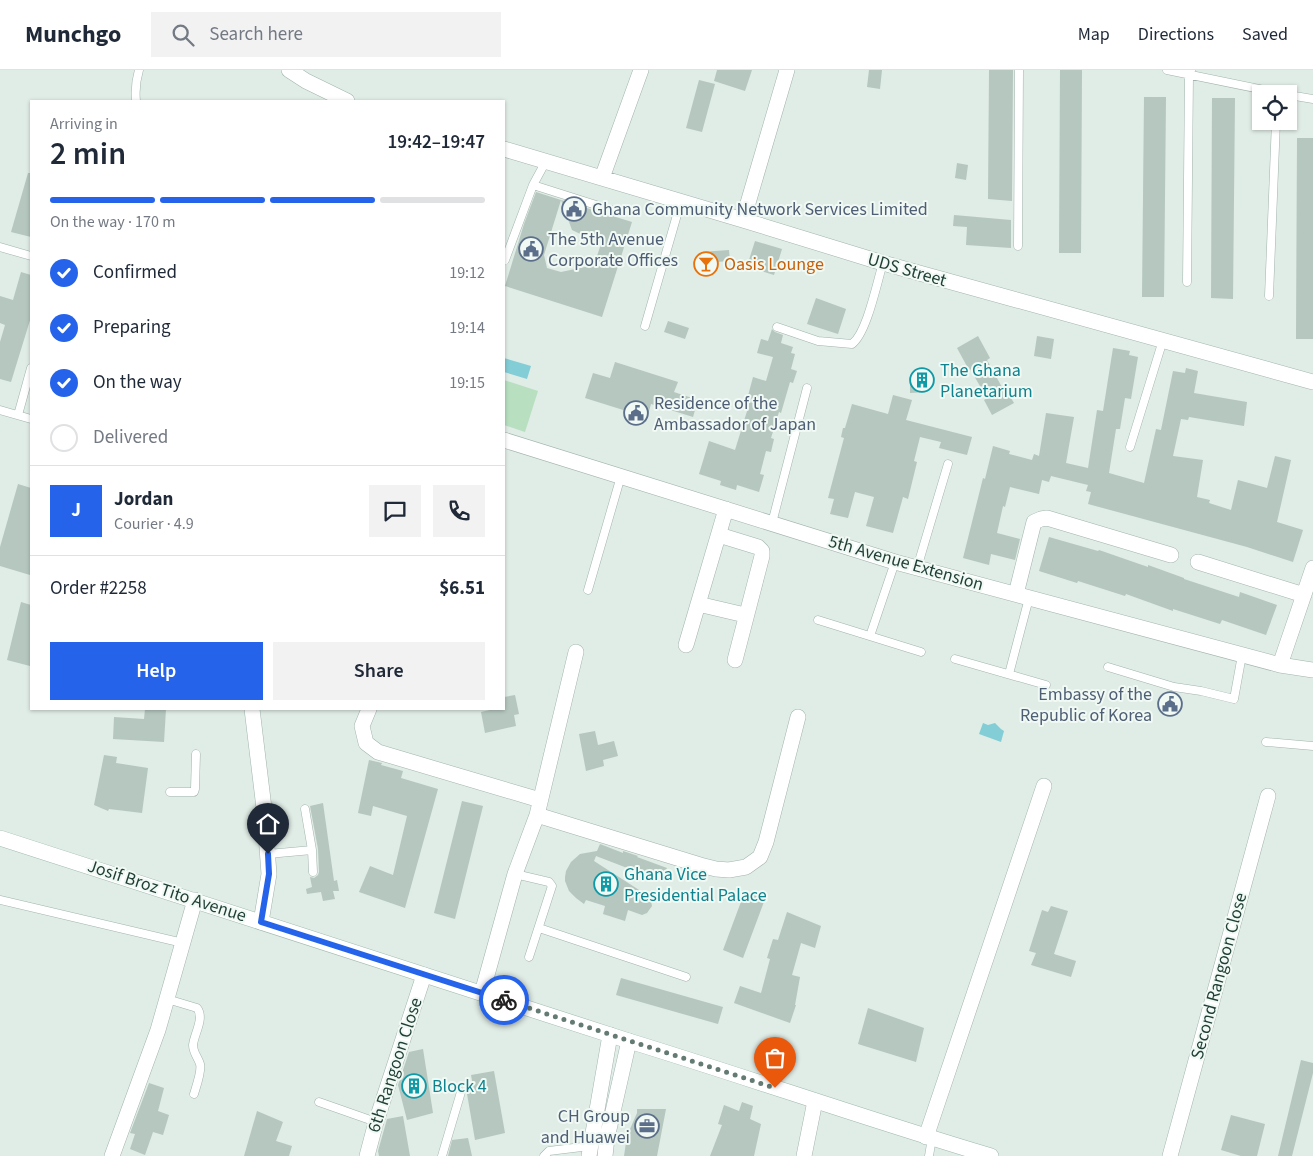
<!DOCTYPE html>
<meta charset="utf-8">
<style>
body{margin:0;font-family:"Source Sans 3",sans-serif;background:#f2f2f3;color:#1f2937;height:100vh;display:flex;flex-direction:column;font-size:19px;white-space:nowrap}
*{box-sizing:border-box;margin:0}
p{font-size:16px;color:#747a83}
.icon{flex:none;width:28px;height:28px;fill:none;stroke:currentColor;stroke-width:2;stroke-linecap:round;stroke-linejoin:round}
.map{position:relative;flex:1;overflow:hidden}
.side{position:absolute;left:30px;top:30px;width:475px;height:610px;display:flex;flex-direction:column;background:#fff;border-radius:0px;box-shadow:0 1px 4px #0004}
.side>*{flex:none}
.buttons{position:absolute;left:1252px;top:15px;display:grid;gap:10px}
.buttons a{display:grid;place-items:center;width:45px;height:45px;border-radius:0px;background:#fff;box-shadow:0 1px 4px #0004;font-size:25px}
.pin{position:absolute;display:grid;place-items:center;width:42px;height:42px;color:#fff;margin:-51px -21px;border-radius:50% 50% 50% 0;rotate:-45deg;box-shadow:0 0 5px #0007}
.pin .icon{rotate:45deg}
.courier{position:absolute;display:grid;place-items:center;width:50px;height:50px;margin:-25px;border:4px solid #2563eb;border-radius:50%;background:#fff;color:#222;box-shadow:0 1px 6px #0007}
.head em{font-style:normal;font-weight:600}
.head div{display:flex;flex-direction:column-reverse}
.head{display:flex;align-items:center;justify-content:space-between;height:85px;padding:0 20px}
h1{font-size:32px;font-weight:600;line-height:38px}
.bar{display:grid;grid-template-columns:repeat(4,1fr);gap:8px 5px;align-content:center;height:60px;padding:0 20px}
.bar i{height:6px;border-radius:4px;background:#e0e1e3}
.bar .selected{background:#2563eb}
.bar p{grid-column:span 4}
.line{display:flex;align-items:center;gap:12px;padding:0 20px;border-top:1px solid #e0e1e3}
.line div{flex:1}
.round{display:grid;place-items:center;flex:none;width:52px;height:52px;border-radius:0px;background:#f2f2f3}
ol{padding:0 20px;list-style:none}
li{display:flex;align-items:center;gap:15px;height:55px}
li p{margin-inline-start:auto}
li .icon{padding:5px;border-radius:50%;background:#2563eb;color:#fff;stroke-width:4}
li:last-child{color:#747a83}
li i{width:28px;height:28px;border:2px solid #e0e1e3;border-radius:50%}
.cta{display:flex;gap:10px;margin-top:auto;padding:10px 20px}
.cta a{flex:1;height:58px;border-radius:0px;background:#2563eb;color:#fff;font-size:20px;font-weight:600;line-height:58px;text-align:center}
.cta a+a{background:#f2f2f3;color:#1f2937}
header{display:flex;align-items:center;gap:30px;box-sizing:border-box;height:70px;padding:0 25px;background:#fff;border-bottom:1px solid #e0e1e3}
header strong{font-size:24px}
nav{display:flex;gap:28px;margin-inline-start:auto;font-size:18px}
.search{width:350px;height:45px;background:#f2f2f3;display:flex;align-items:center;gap:12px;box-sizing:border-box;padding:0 18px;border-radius:0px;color:#747a83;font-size:19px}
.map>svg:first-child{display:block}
.green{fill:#b7dfc0}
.water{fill:#83cdd6}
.building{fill:#b5c7bf}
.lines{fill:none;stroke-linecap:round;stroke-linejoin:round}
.lane-casing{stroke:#a2b4ad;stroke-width:9}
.street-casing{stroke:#a2b4ad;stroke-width:16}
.secondary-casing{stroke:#9eb9ae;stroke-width:16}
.lane{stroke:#fff;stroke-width:8}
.street{stroke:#fff;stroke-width:15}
.secondary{stroke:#fff;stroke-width:15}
.done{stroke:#637b73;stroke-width:5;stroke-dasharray:0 9}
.route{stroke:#2563eb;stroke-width:6}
.labels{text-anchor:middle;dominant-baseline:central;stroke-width:4;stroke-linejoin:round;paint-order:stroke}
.service-label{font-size:18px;fill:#4e5e75;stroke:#f1f9f4;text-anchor:start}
.food-label{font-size:18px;fill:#c56008;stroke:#f1f9f4;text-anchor:start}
.street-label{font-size:18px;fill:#1f3e35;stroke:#f1f9f4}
.culture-label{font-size:18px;fill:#0d838f;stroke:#f1f9f4;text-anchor:start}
</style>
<header>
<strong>Munchgo</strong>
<div class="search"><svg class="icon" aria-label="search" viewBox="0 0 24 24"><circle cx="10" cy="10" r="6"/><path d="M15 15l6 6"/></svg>Search here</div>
<nav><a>Map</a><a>Directions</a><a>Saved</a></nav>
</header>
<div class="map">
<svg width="1313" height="1086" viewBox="0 0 1313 1086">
<rect width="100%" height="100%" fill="#e0ece6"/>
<path class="green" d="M 504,310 L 538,321 L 525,362 L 504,355 Z"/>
<path class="water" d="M 504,288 L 531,296 L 527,309 L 504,302 Z
M 983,653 L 988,655 L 995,653 L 1001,659 L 1004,661 L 1001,672 L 979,664 Z"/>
<path class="building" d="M 717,0 L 752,0 L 745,21 L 714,11 Z
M 869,0 L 882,0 L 880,19 L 867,17 Z
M 989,0 L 1013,0 L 1012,131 L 988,129 Z
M 1060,0 L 1082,0 L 1081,183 L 1059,183 Z
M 699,10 L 715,14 L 702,62 L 686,58 Z
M 1144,27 L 1166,27 L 1164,227 L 1142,227 Z
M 1212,28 L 1235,28 L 1233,229 L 1211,228 Z
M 1297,68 L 1313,68 L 1313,269 L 1296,269 Z
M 957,93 L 968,95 L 966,110 L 955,108 Z
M 28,103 L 31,103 L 31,167 L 11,162 Z
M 536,122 L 561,130 L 544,185 L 547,198 L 561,202 L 594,195 L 601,174 L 572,160 L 561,130 L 632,152 L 602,247 L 505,216 L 524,154 Z
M 954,145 L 1011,150 L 1011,178 L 966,175 L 967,157 L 953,156 Z
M 755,171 L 782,179 L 774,205 L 748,197 L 748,193 Z
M 729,180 L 730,191 L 702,193 L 701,182 Z
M 21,202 L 31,205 L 31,247 L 11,312 L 0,309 L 0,272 L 5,255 L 0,253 L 0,226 L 13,230 Z
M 816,228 L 846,239 L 838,264 L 807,254 Z
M 668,251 L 689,258 L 685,269 L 664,262 Z
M 772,259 L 775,262 L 783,265 L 781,273 L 793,277 L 791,283 L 795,284 L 791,299 L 797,301 L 793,313 L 790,312 L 781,343 L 779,342 L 771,368 L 774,369 L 771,382 L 766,381 L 760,404 L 764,405 L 759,422 L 737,415 L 736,420 L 720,415 L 721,411 L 699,404 L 709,371 L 735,380 L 748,338 L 745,337 L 753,307 L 766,311 L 773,287 L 757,283 L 761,269 L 768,271 Z
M 978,266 L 990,288 L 987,290 L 1003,319 L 1005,318 L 1014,333 L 992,345 L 984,330 L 987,328 L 970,299 L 969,300 L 957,278 Z
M 1037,266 L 1054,269 L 1051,289 L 1034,286 Z
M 1113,278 L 1130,281 L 1129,285 L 1138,287 L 1131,329 L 1125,328 L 1120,359 L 1116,359 L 1109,403 L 1144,413 L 1156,359 L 1161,360 L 1173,301 L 1185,303 L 1186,298 L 1198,301 L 1194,323 L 1247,332 L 1244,356 L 1189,347 L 1188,350 L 1181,349 L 1173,386 L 1203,390 L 1197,427 L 1210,430 L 1209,433 L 1231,440 L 1238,410 L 1267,418 L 1275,386 L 1291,390 L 1277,452 L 1303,460 L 1293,492 L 1247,477 L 1088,434 L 1091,422 L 1086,421 L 1088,415 L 1051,406 L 1049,412 L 1042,410 L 1039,424 L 1010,417 L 1005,437 L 1003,436 L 997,463 L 1020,469 L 1015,490 L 991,484 L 989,495 L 963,488 L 983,408 L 985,409 L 993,376 L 1010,381 L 1009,384 L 1032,390 L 1034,384 L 1039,386 L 1046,343 L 1074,347 L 1066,393 L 1088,398 L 1097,340 L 1103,341 Z
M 615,292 L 678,312 L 674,322 L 698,330 L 693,347 L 651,334 L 646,352 L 635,348 L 636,344 L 585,328 L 593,303 L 610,308 Z
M 926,298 L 933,305 L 934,315 L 927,322 L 910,323 L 910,306 L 916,299 Z
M 893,325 L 912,330 L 906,350 L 972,367 L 967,385 L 939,378 L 941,372 L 920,367 L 914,391 L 917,392 L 908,429 L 903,427 L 893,463 L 866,456 L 874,427 L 855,422 L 848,448 L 830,444 L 834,429 L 828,428 L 844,368 L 841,367 L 843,358 L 845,358 L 852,334 L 888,344 Z
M 18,414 L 31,418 L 31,499 L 30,505 L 0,496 L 0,477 Z
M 1049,467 L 1098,481 L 1099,480 L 1148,497 L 1148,495 L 1184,508 L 1184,509 L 1239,527 L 1240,522 L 1277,535 L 1266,565 L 1222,550 L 1220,554 L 1173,539 L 1173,541 L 1126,524 L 1125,526 L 1078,511 L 1077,513 L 1039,501 Z
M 21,532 L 31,535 L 31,590 L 30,596 L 7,590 Z
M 515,625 L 519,644 L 514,645 L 516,656 L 485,663 L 481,642 L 494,639 L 504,639 L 504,627 Z
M 145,639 L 166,639 L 164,672 L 113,669 L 114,647 L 144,649 Z
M 595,661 L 598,675 L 614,671 L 618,686 L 603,690 L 604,696 L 586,701 L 579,664 Z
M 104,685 L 117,687 L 116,693 L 148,698 L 142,743 L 109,739 L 108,741 L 94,735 Z
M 369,690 L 382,693 L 381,695 L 403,701 L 401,708 L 438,719 L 405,838 L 359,822 L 370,796 L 393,805 L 407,746 L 373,736 L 371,746 L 358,743 Z
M 462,731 L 483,736 L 455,849 L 434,843 Z
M 323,733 L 334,811 L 337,810 L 339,821 L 333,821 L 335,829 L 323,831 L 321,822 L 307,824 L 306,819 L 312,817 L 310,807 L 314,808 L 318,805 L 319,802 L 318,779 L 310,736 Z
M 600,774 L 623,783 L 623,781 L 638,786 L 637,787 L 667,798 L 661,811 L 596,786 L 594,791 L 650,827 L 652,836 L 647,843 L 642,845 L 628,840 L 625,851 L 603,844 L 605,836 L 586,830 L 584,834 L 576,828 L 569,821 L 565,811 L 565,807 L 566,801 L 571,792 L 580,784 L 597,781 Z
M 745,821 L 765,829 L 743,888 L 723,880 Z
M 1051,836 L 1068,841 L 1054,884 L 1076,891 L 1071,907 L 1031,895 L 1036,883 L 1029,881 L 1042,840 L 1048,842 Z
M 787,842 L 821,856 L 815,878 L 801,873 L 792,905 L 800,907 L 795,935 L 796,935 L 790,953 L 734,933 L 740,916 L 761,923 L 770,889 L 767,888 L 773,869 L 778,870 Z
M 621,908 L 723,937 L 718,954 L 616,925 Z
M 868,938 L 924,958 L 916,992 L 858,974 Z
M 423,979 L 433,1043 L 407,1050 L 398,1015 L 409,982 Z
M 1301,990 L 1313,993 L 1313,1003 L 1292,1086 L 1278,1086 Z
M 494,1001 L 505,1063 L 475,1070 L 466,1018 L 473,1016 L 471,1005 Z
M 149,1013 L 164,1018 L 158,1041 L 169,1045 L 163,1065 L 153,1062 L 145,1085 L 130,1079 L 135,1064 L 130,1063 Z
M 742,1032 L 753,1036 L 750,1049 L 761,1054 L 754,1086 L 710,1086 L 722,1055 L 718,1054 L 724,1035 L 739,1041 Z
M 637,1039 L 666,1039 L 657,1086 L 624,1086 L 627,1066 L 637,1043 Z
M 257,1041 L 283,1052 L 276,1071 L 292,1076 L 289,1086 L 244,1086 Z
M 1231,1045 L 1265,1054 L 1257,1086 L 1241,1086 L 1221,1080 Z
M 403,1046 L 410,1086 L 379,1086 L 378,1081 L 387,1049 Z
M 468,1068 L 472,1086 L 448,1086 L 452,1070 Z"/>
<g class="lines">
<g class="lane-casing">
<path id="lane" d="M 1167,0 L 1284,24
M 1289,25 L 1313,29
M 136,31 C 135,21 136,10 139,0
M 546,91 L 533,115 L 615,141
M 1018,176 L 1019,0
M 0,177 L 31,186
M 505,190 L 533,115
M 1187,212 L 1189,5 L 1191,0
M 1269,226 L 1276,51
M 645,256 L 681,131
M 777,257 L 818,271 L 852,274 C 867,263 877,212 883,193
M 0,340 L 31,349
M 18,345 L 31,298
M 1130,377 L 1163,270
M 772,453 L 807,318
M 917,498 L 948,394
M 588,520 L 621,406
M 818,550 L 921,582
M 870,566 L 895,492
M 955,589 L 1046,615
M 1108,597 L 1174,617 L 1201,621 L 1234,629 L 1242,585
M 1009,604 L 1029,528
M 1266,672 L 1313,676
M 170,722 L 194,722 L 195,719 L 196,684
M 305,739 L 312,780 L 313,802
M 268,784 L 312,780
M 515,804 L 549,812 L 552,816 L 529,887
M 0,830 L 183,873
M 539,858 L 686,907
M 167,929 L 197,938 C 205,948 194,964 193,975 C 193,983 198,987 200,994 C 202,1001 196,1017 194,1024
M 319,1032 L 376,1052
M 442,1086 L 461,1022
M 544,1086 L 549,1081 L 590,1076
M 929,1086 L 932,1068"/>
</g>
<g class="street-casing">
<path id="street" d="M 289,0 L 306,11 L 347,31
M 504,79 L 743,150 L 883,193 L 1313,312
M 602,108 L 641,0
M 743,150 L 787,0
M 504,370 L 895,492 L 1280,595 L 1313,600
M 719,465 L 758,477 L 762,481 L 762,486 L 735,590
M 1198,492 L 1304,525
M 1016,524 L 1034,452 L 1041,449 L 1047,448 L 1171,485
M 698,534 L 745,545
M 686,575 L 726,439
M 1280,595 L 1313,498
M 252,639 L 264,738 L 269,804 L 261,852
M 369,639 L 362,656 L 366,673 L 378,682 L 540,730
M 537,745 L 700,795 L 716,799 L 729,800 L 746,797 L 760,787 L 766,772 L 798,647
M 482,923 L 515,804 L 537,745 L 576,582
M 926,1067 L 1044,716
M 112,1086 L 158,960 L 195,830
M 367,1086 L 376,1052 L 424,905
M 589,1086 L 610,965
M 605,1086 L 607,1068 L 629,971
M 804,1086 L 815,1031
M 1170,1086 L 1268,726"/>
</g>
<g class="secondary-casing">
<path id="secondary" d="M 0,768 L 629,971 C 750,1008 869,1050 991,1086"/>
</g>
<use href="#lane" class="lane"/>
<use href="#street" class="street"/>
<use href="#secondary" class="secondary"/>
</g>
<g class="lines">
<path class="done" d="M 504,930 L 775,1018"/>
<path class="route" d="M 268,784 L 269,804 L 261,852 L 504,930"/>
</g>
<defs>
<g id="civic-ring" transform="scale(1.25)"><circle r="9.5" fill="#f1f9f4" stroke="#5c6f8a" stroke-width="1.5"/><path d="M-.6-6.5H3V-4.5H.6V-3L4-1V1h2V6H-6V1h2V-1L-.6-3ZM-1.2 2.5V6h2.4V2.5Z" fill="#5c6f8a"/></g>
<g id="bar-ring" transform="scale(1.25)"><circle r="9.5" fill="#f1f9f4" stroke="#e8710a" stroke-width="1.5"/><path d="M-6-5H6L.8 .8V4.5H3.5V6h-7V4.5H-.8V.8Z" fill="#e8710a"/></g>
<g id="building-ring" transform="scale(1.25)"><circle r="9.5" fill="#f1f9f4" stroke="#0f9aa8" stroke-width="1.5"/><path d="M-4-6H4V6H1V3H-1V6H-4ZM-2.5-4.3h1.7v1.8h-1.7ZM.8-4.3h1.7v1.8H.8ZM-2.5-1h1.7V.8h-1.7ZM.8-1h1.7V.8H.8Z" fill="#0f9aa8"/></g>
<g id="office-ring" transform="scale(1.25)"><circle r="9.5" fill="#f1f9f4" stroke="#5c6f8a" stroke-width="1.5"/><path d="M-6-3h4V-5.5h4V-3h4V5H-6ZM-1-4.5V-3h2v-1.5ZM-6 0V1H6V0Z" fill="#5c6f8a"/></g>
</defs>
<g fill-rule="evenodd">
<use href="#civic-ring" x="574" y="139"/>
<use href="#civic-ring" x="531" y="179"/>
<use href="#bar-ring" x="706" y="194"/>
<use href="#building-ring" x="922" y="310"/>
<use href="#civic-ring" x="636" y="343"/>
<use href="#civic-ring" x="1170" y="634"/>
<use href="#building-ring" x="606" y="814"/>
<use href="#building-ring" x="414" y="1016"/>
<use href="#office-ring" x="647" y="1056"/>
</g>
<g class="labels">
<g class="service-label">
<text x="592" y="139">Ghana Community Network Services Limited</text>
<text x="548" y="169">The 5th Avenue<tspan x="548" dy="21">Corporate Offices</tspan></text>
<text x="654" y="333">Residence of the<tspan x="654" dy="21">Ambassador of Japan</tspan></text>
<text x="1152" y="624" text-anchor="end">Embassy of the<tspan x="1152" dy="21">Republic of Korea</tspan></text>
<text x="630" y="1046" text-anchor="end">CH Group<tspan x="630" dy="21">and Huawei</tspan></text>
</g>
<g class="food-label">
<text x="724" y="194">Oasis Lounge</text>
</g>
<g class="street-label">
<text transform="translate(907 200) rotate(16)">UDS Street</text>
<text transform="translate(906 493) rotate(16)">5th Avenue Extension</text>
<text transform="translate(167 821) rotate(18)">Josif Broz Tito Avenue</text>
<text transform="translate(1219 906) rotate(-75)">Second Rangoon Close</text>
<text transform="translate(395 995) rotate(-72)">6th Rangoon Close</text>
</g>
<g class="culture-label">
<text x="940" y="300">The Ghana<tspan x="940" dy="21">Planetarium</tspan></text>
<text x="624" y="804">Ghana Vice<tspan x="624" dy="21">Presidential Palace</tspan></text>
<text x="432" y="1016">Block 4</text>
</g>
</g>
</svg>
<div class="buttons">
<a><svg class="icon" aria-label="locate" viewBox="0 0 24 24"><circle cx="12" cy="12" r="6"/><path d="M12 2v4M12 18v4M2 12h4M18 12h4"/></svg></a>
</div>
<div class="pin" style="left:775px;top:1018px;background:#ea580c"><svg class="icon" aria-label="bag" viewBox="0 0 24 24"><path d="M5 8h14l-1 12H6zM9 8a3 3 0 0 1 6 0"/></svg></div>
<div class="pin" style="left:268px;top:784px;background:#1f2937"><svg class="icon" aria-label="home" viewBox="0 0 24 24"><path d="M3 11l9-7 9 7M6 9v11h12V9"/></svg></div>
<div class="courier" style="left:504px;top:930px"><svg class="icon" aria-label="bike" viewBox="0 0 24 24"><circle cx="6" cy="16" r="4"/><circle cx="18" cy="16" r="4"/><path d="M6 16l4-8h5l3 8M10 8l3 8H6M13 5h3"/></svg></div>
<section class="side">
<div class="head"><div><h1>2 min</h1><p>Arriving in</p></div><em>19:42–19:47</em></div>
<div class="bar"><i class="selected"></i><i class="selected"></i><i class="selected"></i><i></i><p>On the way · 170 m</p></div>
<ol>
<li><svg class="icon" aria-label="check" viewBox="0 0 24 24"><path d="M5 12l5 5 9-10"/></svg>Confirmed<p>19:12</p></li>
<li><svg class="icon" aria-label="check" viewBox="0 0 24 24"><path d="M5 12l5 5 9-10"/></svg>Preparing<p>19:14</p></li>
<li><svg class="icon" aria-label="check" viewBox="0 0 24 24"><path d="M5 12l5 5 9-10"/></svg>On the way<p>19:15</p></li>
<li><i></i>Delivered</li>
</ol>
<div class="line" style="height:90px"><b class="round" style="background:#2563eb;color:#fff">J</b><div><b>Jordan</b><p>Courier · 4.9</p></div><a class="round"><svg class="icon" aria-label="chat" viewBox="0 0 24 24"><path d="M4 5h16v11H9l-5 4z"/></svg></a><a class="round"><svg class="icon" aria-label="phone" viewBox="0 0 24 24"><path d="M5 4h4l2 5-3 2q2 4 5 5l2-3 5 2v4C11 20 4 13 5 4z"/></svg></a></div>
<div class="line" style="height:65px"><div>Order #2258</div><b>$6.51</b></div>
<div class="cta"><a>Help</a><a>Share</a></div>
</section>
</div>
